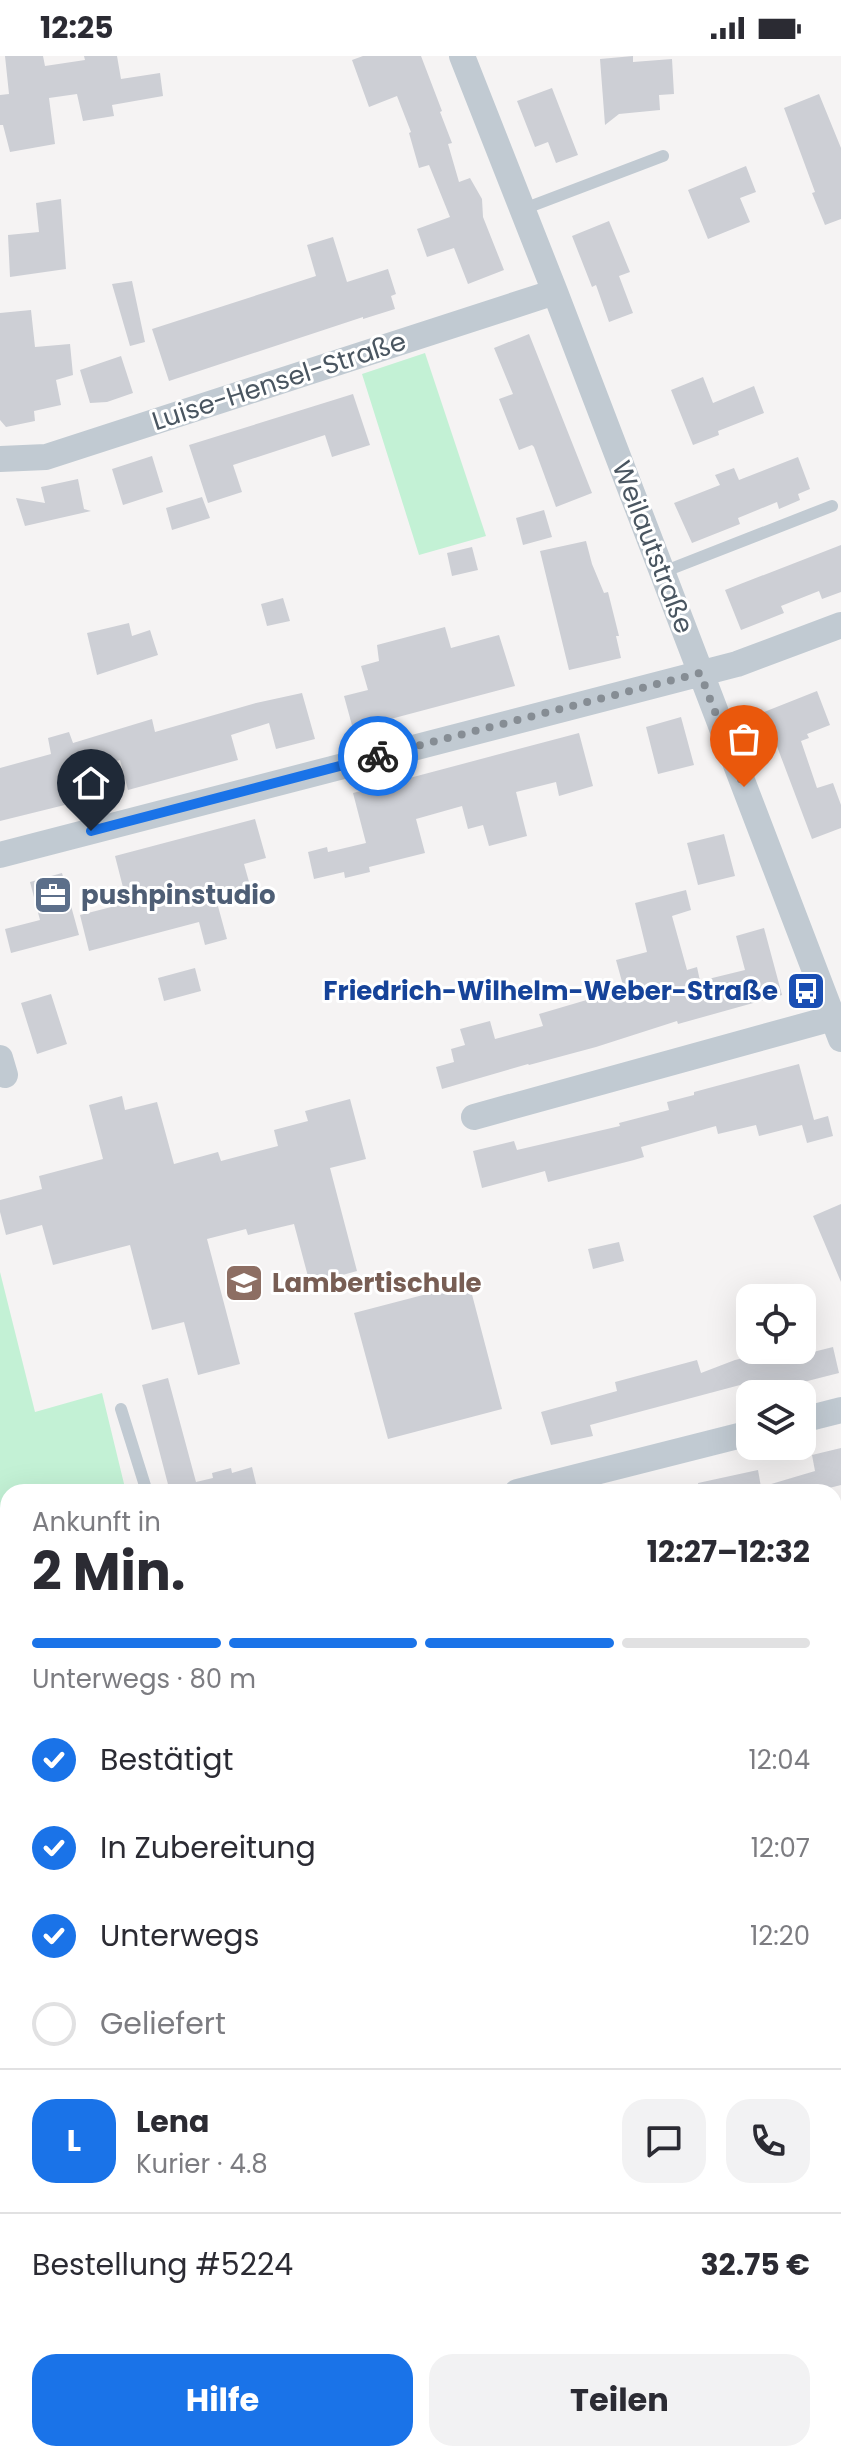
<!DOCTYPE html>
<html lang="de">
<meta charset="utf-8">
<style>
body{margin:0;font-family:Poppins,sans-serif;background:#f2f2f3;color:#2b2b33;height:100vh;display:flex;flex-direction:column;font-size:30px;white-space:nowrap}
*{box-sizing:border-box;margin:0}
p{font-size:26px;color:#7c7c81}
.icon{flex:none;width:44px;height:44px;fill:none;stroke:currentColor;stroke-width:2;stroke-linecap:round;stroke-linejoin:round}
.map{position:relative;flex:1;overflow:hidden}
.panel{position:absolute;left:0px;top:1428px;width:842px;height:978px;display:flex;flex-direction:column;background:#fff;border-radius:24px 24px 0 0;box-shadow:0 8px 32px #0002}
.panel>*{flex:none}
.buttons{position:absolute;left:736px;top:1228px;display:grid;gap:16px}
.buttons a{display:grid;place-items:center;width:80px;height:80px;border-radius:16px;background:#fff;box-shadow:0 8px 32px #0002;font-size:40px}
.pin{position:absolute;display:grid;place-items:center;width:68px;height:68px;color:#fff;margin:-82px -34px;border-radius:50% 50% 50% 0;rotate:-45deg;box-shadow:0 0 8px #0007}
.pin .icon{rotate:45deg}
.courier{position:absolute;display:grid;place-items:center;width:80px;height:80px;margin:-40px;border:6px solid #1a73e8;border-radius:50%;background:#fff;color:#222;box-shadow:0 2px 10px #0007}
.overview em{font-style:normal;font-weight:700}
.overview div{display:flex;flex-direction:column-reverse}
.overview{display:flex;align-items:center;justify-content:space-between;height:136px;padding:0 32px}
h1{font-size:52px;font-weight:700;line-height:60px}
.bar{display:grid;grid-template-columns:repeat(4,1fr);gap:12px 8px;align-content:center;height:96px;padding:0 32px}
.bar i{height:10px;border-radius:6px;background:#e1e1e2}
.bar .active{background:#1a73e8}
.bar p{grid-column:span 4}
.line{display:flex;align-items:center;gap:20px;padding:0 32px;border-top:2px solid #e1e1e2}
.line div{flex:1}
.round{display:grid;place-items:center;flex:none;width:84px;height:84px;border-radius:24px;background:#f2f2f3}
ol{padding:0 32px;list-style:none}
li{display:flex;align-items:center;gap:24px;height:88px}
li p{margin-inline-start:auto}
li .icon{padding:8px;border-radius:50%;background:#1a73e8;color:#fff;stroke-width:4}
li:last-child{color:#7c7c81}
li i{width:44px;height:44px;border:4px solid #e1e1e2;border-radius:50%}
.button{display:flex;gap:16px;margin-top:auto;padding:16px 32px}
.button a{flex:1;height:92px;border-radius:24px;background:#1a73e8;color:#fff;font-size:32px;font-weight:700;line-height:92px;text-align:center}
.button a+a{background:#f2f2f3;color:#2b2b33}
.status{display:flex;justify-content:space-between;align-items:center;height:56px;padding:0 40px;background:#fff;direction:ltr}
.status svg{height:22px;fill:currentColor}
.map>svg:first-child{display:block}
.green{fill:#c3f1d5}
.building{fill:#cdcfd5}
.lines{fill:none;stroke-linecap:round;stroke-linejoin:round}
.service{stroke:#c1cad2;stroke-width:12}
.minor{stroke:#c1cad2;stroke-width:26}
.done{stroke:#868d94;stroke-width:8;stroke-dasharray:0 14.4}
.route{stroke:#1a73e8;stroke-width:10}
.labels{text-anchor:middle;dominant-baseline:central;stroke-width:6;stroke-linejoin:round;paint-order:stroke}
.street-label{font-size:26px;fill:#4a5661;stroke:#fff}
.service-label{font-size:26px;font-weight:bold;fill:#4e5e75;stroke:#fff;text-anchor:start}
.transit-label{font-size:26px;font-weight:bold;fill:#164399;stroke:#fff;text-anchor:end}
.education-label{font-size:26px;font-weight:bold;fill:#785e54;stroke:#fff;text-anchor:start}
</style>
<div class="status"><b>12:25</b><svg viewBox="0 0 49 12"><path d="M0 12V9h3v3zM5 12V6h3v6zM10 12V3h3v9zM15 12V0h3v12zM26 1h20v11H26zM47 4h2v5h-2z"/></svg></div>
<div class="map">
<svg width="841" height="2405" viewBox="0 0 841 2405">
<rect width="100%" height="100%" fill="#f5f3f3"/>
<path class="green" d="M 425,297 L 486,480 L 419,499 L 362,318 Z
M 0,1216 L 35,1356 L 102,1337 L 126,1436 L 8,1436 L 8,1522 L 0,1524 Z
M 8,2236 L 8,2329 L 0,2329 L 0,2295 Z
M 301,2398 L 674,2398 L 675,2405 L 292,2405 Z"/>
<path class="building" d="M 5,0 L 43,0 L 45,10 L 85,4 L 84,0 L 117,0 L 121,23 L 160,17 L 163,40 L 112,49 L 114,60 L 83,65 L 77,38 L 49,42 L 55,88 L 10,96 L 3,69 L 0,69 L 0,39 L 9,38 Z
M 363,0 L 421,0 L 442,55 L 440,56 L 452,87 L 448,88 L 459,126 L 470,122 L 482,143 L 483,161 L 504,214 L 468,228 L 454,192 L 427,201 L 417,173 L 450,161 L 429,109 L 419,112 L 409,77 L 411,76 L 397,40 L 369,51 L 352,4 Z
M 633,0 L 633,6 L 672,3 L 674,38 L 659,39 L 660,54 L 619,58 L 605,69 L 600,3 Z
M 552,32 L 578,99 L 556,107 L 548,86 L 535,91 L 517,45 Z
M 819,38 L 841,92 L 841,163 L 825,169 L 812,137 L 815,136 L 784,52 Z
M 746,110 L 756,136 L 740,142 L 750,166 L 708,183 L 688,134 Z
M 61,143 L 66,213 L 10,221 L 8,179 L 39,176 L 36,147 Z
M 609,165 L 630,216 L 619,220 L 633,257 L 609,266 L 596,229 L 592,231 L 572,180 Z
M 333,181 L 347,226 L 388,213 L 396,238 L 391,240 L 395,253 L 363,263 L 363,261 L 169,325 L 152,273 L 316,220 L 307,189 Z
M 132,225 L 145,286 L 130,290 L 112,228 Z
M 31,254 L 35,291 L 70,288 L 73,319 L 56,324 L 61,349 L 34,355 L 35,365 L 6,371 L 0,364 L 0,257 Z
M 529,278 L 592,437 L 556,451 L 534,391 L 532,389 L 519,394 L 499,343 L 513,338 L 494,292 Z
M 121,300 L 133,337 L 107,346 L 90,347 L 80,314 Z
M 703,321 L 713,347 L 754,330 L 764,357 L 718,375 L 719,379 L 693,389 L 671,334 Z
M 353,338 L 370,389 L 332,401 L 325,379 L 233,409 L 242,436 L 208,447 L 189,389 Z
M 152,400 L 163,436 L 123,449 L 112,413 Z
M 798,401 L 810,433 L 798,438 L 800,444 L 779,453 L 777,446 L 738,462 L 740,468 L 692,487 L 674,447 L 720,429 L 715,419 L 734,412 L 739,424 Z
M 78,423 L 84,453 L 91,455 L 25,470 L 16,442 L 45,447 L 41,431 Z
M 202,441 L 210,462 L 172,474 L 166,452 Z
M 544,454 L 552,481 L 523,489 L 516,462 Z
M 586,485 L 592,508 L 604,537 L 608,536 L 619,580 L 616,580 L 621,602 L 569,614 L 540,495 Z
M 841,489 L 841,536 L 822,543 L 819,535 L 781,550 L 784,557 L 741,574 L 725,534 Z
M 472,491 L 478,514 L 452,520 L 447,497 Z
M 283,542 L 290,565 L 267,570 L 261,548 Z
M 129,567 L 132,580 L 150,574 L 158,599 L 97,619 L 87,577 Z
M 445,571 L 451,592 L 499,579 L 515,630 L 353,673 L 344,640 L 368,634 L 361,610 L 379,605 L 377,589 Z
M 817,635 L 830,669 L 807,678 L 809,682 L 801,685 L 817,732 L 833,727 L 841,749 L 841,772 L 812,783 L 764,656 Z
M 302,637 L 315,683 L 276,693 L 269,667 L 231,679 L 238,704 L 128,734 L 120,704 L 82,715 L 89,743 L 0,765 L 0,712 L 51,698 L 48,682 L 69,676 L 73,687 L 152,663 L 155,676 L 256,647 Z
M 681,661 L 694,709 L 658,718 L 646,671 Z
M 579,677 L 593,730 L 559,740 L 556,726 L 516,736 L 527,780 L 489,790 L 483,769 L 468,773 L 462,750 L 416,763 L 425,797 L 369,811 L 370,816 L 345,822 L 344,816 L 314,823 L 308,796 L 327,791 L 328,796 L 366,787 L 353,737 Z
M 255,763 L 266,802 L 244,808 L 251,833 L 216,843 L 227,883 L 205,889 L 199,866 L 89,895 L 80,859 L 127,847 L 115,800 Z
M 724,778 L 735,820 L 698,829 L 687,787 Z
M 62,817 L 79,879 L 11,897 L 5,873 L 40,864 L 30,826 Z
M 686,834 L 691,854 L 672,860 L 687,914 L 697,911 L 700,925 L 745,914 L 736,880 L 764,872 L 782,939 L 678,968 L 677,965 L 596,991 L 529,1009 L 528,1008 L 442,1033 L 436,1011 L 454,1006 L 451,993 L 465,989 L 460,973 L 490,965 L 495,983 L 543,970 L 539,958 L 624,933 L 616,904 L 647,896 L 635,847 Z
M 195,912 L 201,935 L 164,945 L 158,922 Z
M 51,938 L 67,988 L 37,998 L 21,947 Z
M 799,1008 L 814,1064 L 828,1060 L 833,1080 L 807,1087 L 802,1069 L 759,1080 L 756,1069 L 718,1078 L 716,1070 L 641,1091 L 644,1101 L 634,1104 L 548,1126 L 545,1115 L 482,1132 L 473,1095 L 514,1085 L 517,1094 L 620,1070 L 619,1067 L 669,1054 L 667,1046 L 694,1039 L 694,1036 Z
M 122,1040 L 125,1054 L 157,1046 L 174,1108 L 218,1096 L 221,1105 L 278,1090 L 274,1074 L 308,1065 L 305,1055 L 350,1043 L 366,1103 L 330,1112 L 357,1215 L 310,1228 L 294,1168 L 248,1179 L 246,1173 L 207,1183 L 240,1308 L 198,1319 L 184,1266 L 152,1274 L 130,1189 L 53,1209 L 42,1169 L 6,1179 L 0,1156 L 0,1144 L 42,1133 L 39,1120 L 103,1103 L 89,1049 Z
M 841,1148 L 841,1226 L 813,1160 Z
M 619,1186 L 624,1205 L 593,1213 L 588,1193 Z
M 469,1227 L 502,1353 L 388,1383 L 354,1257 Z
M 833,1291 L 839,1317 L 772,1334 L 771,1330 L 744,1340 L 740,1329 L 590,1369 L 593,1380 L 551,1389 L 541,1356 L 617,1335 L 615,1326 L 697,1304 L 701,1317 L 735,1304 L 778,1294 L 791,1294 L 793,1301 Z
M 168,1322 L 196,1426 L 213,1422 L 212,1417 L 231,1412 L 232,1417 L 252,1411 L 258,1436 L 170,1436 L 142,1329 Z
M 841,1392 L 841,1429 L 813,1436 L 699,1436 L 698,1427 L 758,1414 L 761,1431 L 815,1415 L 812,1399 Z"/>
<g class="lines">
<path class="service" d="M 521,154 L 663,100
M 663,516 L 832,450
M 121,1353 L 147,1436"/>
<path class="minor" d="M 462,0 L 555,236 L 841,983
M 0,403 L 46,401 L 555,236
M 0,799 L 737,608 L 841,569
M 0,1002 L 5,1019
M 474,1061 L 833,962
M 802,1364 L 841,1354
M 517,1436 L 750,1377
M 0,1571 L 8,1569
M 834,2010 L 841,2009
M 0,2102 L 8,2102
M 815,2398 L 816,2405"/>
</g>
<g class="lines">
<path class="done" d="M 378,700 L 700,617 L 744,731"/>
<path class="route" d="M 91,775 L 378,700"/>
</g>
<defs>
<g id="office-square" transform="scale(2)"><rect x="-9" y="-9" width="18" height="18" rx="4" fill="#5c6f8a" stroke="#fff"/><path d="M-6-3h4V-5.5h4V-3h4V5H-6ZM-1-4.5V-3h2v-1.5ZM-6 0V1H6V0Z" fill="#fff"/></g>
<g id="bus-square" transform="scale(2)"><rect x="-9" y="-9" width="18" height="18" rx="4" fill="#1a4fb4" stroke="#fff"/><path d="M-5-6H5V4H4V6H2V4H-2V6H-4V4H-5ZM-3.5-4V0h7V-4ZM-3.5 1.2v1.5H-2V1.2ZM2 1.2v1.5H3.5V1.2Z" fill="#fff"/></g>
<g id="school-square" transform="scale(2)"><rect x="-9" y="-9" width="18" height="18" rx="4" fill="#8d6e63" stroke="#fff"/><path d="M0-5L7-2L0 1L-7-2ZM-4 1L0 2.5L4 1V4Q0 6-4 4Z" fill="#fff"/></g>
</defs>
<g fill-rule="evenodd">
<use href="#office-square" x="53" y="839"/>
<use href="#bus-square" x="806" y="935"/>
<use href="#school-square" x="244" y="1227"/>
</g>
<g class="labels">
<g class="street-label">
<text transform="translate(279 325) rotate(-18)">Luise-Hensel-Straße</text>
<text transform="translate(653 491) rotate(69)">Weilautstraße</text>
</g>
<g class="service-label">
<text x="81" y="839">pushpinstudio</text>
</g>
<g class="transit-label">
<text x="778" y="935">Friedrich-Wilhelm-Weber-Straße</text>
</g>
<g class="education-label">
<text x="272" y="1227">Lambertischule</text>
</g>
</g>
</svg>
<div class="buttons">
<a><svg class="icon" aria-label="locate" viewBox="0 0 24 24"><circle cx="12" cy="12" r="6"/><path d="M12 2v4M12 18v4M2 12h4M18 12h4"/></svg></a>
<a><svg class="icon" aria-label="layers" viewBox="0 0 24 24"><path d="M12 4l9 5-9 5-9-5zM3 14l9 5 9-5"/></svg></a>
</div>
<div class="pin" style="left:744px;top:731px;background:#ea580c"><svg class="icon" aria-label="bag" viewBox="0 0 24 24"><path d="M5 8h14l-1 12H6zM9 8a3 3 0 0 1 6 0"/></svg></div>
<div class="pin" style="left:91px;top:775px;background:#1f2937"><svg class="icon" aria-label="home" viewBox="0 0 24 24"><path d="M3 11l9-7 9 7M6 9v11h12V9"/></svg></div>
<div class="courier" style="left:378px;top:700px"><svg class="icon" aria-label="bike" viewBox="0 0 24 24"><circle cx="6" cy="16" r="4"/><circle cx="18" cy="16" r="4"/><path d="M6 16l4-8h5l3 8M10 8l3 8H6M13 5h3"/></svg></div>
<section class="panel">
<div class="overview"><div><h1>2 Min.</h1><p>Ankunft in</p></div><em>12:27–12:32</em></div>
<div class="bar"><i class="active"></i><i class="active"></i><i class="active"></i><i></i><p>Unterwegs · 80 m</p></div>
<ol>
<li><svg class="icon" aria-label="check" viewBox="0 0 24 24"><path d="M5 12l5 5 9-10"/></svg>Bestätigt<p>12:04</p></li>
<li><svg class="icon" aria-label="check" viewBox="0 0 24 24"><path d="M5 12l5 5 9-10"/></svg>In Zubereitung<p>12:07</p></li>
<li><svg class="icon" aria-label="check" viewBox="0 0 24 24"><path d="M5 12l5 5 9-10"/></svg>Unterwegs<p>12:20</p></li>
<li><i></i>Geliefert</li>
</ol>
<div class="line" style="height:144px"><b class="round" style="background:#1a73e8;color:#fff">L</b><div><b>Lena</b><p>Kurier · 4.8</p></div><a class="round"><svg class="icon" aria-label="chat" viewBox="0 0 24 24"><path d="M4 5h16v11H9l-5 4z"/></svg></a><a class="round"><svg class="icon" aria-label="phone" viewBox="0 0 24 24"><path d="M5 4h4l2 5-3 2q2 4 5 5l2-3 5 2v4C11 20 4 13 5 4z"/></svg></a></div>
<div class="line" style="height:104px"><div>Bestellung #5224</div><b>32.75 €</b></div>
<div class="button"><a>Hilfe</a><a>Teilen</a></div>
</section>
</div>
